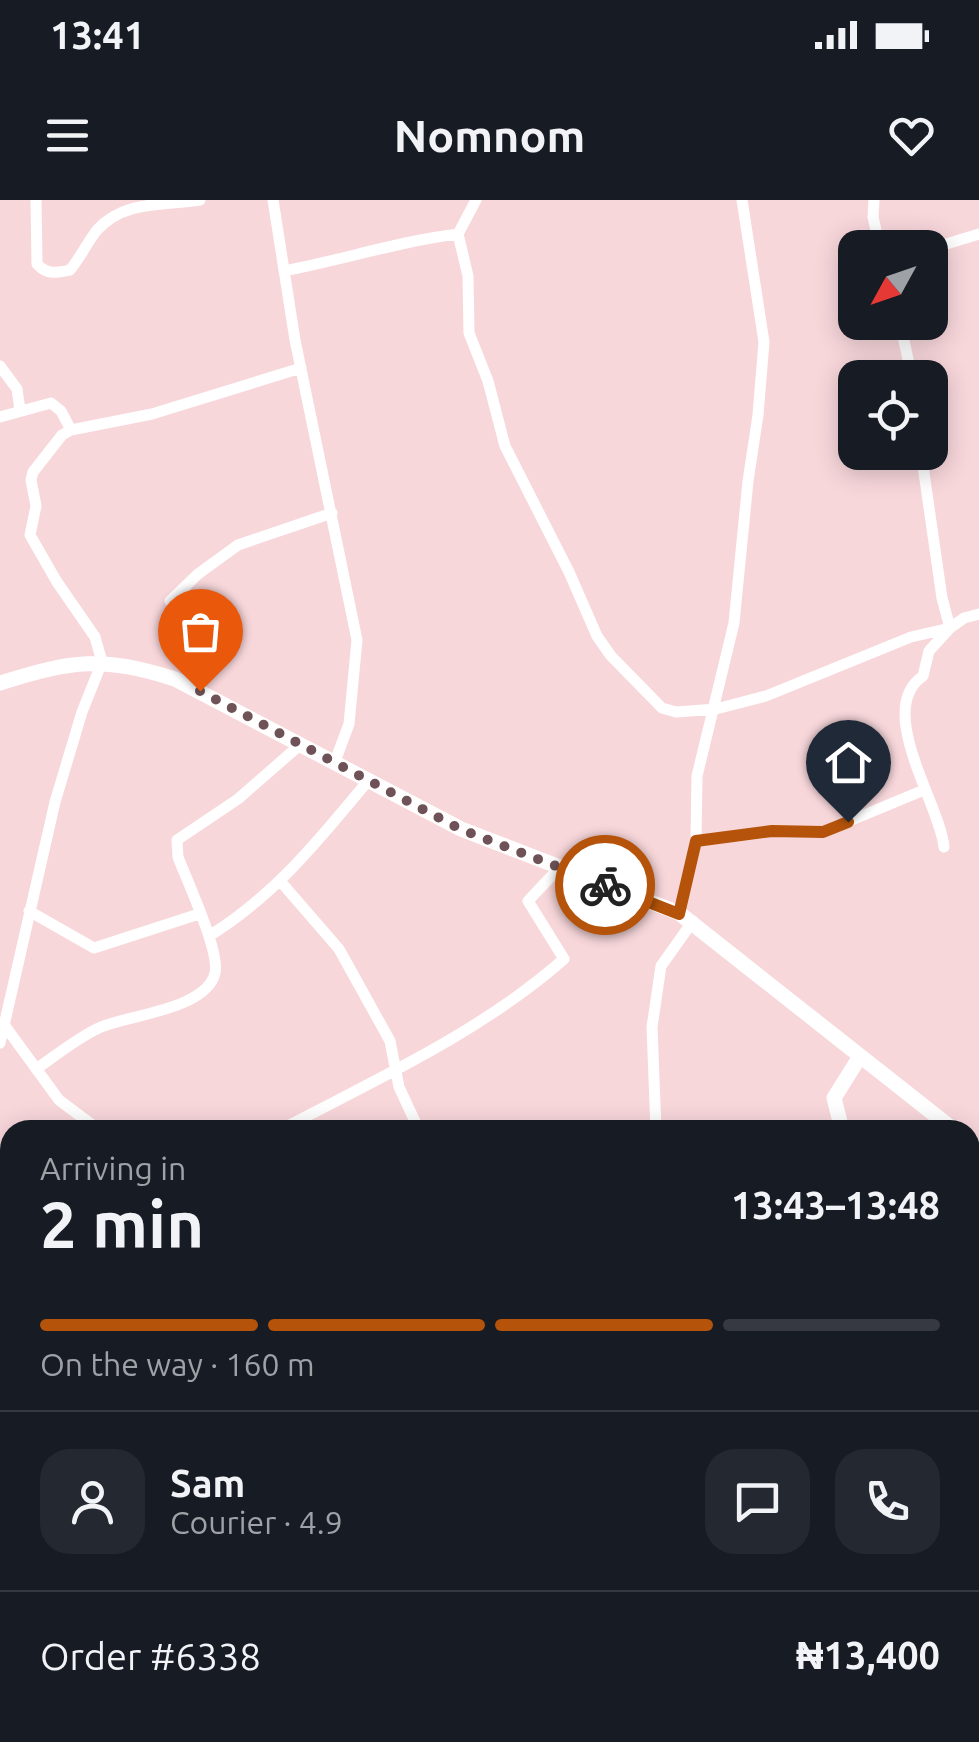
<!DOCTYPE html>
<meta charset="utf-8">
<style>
body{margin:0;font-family:Ubuntu,sans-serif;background:#242831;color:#f1f3f6;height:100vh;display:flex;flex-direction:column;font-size:38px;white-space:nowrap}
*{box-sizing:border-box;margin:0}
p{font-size:32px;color:#9ea1a6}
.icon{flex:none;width:55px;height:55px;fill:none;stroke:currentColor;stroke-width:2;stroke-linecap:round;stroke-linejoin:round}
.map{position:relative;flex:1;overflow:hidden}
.drawer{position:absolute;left:0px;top:920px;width:980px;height:622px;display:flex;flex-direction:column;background:#171b24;border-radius:30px 30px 0 0;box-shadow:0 5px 25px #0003}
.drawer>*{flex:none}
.needle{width:65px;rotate:230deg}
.controls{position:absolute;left:838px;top:30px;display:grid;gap:20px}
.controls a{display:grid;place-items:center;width:110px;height:110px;border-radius:20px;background:#171b24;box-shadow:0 5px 25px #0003;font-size:50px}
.pin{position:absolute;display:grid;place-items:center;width:85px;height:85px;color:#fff;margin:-102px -42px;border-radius:50% 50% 50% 0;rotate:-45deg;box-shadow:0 0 10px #0007}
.pin .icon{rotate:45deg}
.courier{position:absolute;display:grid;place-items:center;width:100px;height:100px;margin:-50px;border:8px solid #b45309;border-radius:50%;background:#fff;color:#222;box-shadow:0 2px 12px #0007}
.summary em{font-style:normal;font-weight:600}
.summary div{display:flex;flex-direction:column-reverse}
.summary{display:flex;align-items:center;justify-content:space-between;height:170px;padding:0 40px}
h1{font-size:65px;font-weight:600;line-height:75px}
.bar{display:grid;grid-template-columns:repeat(4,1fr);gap:15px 10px;align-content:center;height:120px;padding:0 40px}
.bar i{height:12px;border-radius:8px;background:#363941}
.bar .active{background:#b45309}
.bar p{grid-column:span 4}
.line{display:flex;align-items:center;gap:25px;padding:0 40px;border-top:2px solid #363941}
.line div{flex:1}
.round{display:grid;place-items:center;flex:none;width:105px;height:105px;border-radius:30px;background:#242831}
.status{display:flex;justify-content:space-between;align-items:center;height:70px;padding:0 50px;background:#171b24;direction:ltr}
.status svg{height:28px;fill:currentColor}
header{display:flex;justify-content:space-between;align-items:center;height:130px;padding:0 40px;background:#171b24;font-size:45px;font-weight:600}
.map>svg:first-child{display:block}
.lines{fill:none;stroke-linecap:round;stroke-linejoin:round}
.street{stroke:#fff;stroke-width:11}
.secondary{stroke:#fff;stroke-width:15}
.done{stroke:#6f5257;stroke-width:10;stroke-dasharray:0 18}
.route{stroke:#b45309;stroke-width:12}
</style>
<div class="status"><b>13:41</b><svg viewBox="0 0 49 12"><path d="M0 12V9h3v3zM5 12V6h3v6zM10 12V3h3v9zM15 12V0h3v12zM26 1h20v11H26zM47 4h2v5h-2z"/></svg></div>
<header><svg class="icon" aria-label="menu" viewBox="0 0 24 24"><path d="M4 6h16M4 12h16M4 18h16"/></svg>Nomnom<svg class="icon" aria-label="heart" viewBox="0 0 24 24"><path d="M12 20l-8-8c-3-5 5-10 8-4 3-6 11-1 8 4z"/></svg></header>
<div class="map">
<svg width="979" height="1542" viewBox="0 0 979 1542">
<rect width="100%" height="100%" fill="#f8d7db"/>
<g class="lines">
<path class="street" d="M 36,0 L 37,64 C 47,75 56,73 70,70 C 80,58 87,43 97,30 C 124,0 162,6 200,0
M 273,0 L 295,140 L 357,440 L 349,524 L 334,564
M 476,0 L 458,34 L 468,76 L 469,133 L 488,181 L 505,246 L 569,372 L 597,436 L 611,456 L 662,508 L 676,512 L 716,509 L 766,496 L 911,437 L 950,428 L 964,418 L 979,414
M 874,0 L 873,17 L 880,48
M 930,49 L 979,34
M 284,71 C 342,60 400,41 458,34
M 900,122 L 912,178
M 0,166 L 17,189 L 20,210
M 0,217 L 51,203 L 61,211 L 71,230
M 921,252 L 942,398 L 950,428 L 929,451 L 923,476 C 874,509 940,604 944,647
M 170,401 L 198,374 L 238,345 L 332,313
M 696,641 L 772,631 L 823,632 L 924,590
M 281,682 L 339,749 L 390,841 L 399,887 L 419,930
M 29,711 L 94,748 L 199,714
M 679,713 L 696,641 L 697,576 L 734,423 L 748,281 L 758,215 L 764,142 L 742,0
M 209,736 C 274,696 319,640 367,582
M 5,826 L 59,900 L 99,930
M 0,843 L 55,602 L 82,512 L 102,462 L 95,437 L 57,382 L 30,335 L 36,306 L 31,280 L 33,272 L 62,235 L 71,230 L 152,214 L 301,168
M 36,869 C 57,855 78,837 101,827 C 129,815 207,809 215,773 C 220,751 187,681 178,657 L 177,640 L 238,599 L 301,544
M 280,930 C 377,879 481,832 564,759 L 528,701 L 559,668
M 656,930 L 652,827 L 661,766 L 693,721
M 0,1316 L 10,1310
M 0,1386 L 10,1415
M 970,1454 L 979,1487
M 51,1532 L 54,1542
M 369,1532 L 370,1542
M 631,1532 L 634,1542
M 901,1532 L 902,1542"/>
<path class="secondary" d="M 0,483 C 74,460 101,456 175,479 L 461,629 L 679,713 L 954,930
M 842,930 L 834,898 L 859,858
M 970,943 L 979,950
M 687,1542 L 690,1532"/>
</g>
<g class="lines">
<path class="done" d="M 200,491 L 460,629 L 605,685"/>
<path class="route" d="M 605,685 L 679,714 L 696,641 L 772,631 L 823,632 L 848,622"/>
</g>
</svg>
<div class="controls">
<a><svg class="needle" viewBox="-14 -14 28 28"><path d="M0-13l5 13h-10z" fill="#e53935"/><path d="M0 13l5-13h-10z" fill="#9ea1a6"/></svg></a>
<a><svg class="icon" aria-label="locate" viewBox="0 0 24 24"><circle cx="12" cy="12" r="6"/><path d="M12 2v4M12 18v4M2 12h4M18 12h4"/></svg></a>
</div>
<div class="pin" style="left:200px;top:491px;background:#ea580c"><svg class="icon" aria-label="bag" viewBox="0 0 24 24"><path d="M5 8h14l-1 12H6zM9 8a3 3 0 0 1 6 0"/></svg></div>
<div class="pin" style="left:848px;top:622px;background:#1f2937"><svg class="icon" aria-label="home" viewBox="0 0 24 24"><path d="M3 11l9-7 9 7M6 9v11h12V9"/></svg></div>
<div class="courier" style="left:605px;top:685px"><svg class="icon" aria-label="bike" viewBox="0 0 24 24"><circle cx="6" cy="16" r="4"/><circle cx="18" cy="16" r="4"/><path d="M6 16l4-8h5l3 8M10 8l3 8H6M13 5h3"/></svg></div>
<section class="drawer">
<div class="summary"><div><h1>2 min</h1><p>Arriving in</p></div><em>13:43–13:48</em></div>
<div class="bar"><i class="active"></i><i class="active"></i><i class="active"></i><i></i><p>On the way · 160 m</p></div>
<div class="line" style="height:180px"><a class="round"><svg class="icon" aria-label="person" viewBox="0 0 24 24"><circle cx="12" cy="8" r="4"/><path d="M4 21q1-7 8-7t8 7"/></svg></a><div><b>Sam</b><p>Courier · 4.9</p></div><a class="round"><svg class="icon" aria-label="chat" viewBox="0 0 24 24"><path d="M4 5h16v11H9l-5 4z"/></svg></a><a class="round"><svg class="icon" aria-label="phone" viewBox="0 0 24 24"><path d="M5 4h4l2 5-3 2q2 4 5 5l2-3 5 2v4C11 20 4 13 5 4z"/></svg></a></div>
<div class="line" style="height:130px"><div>Order #6338</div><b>₦13,400</b></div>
</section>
</div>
